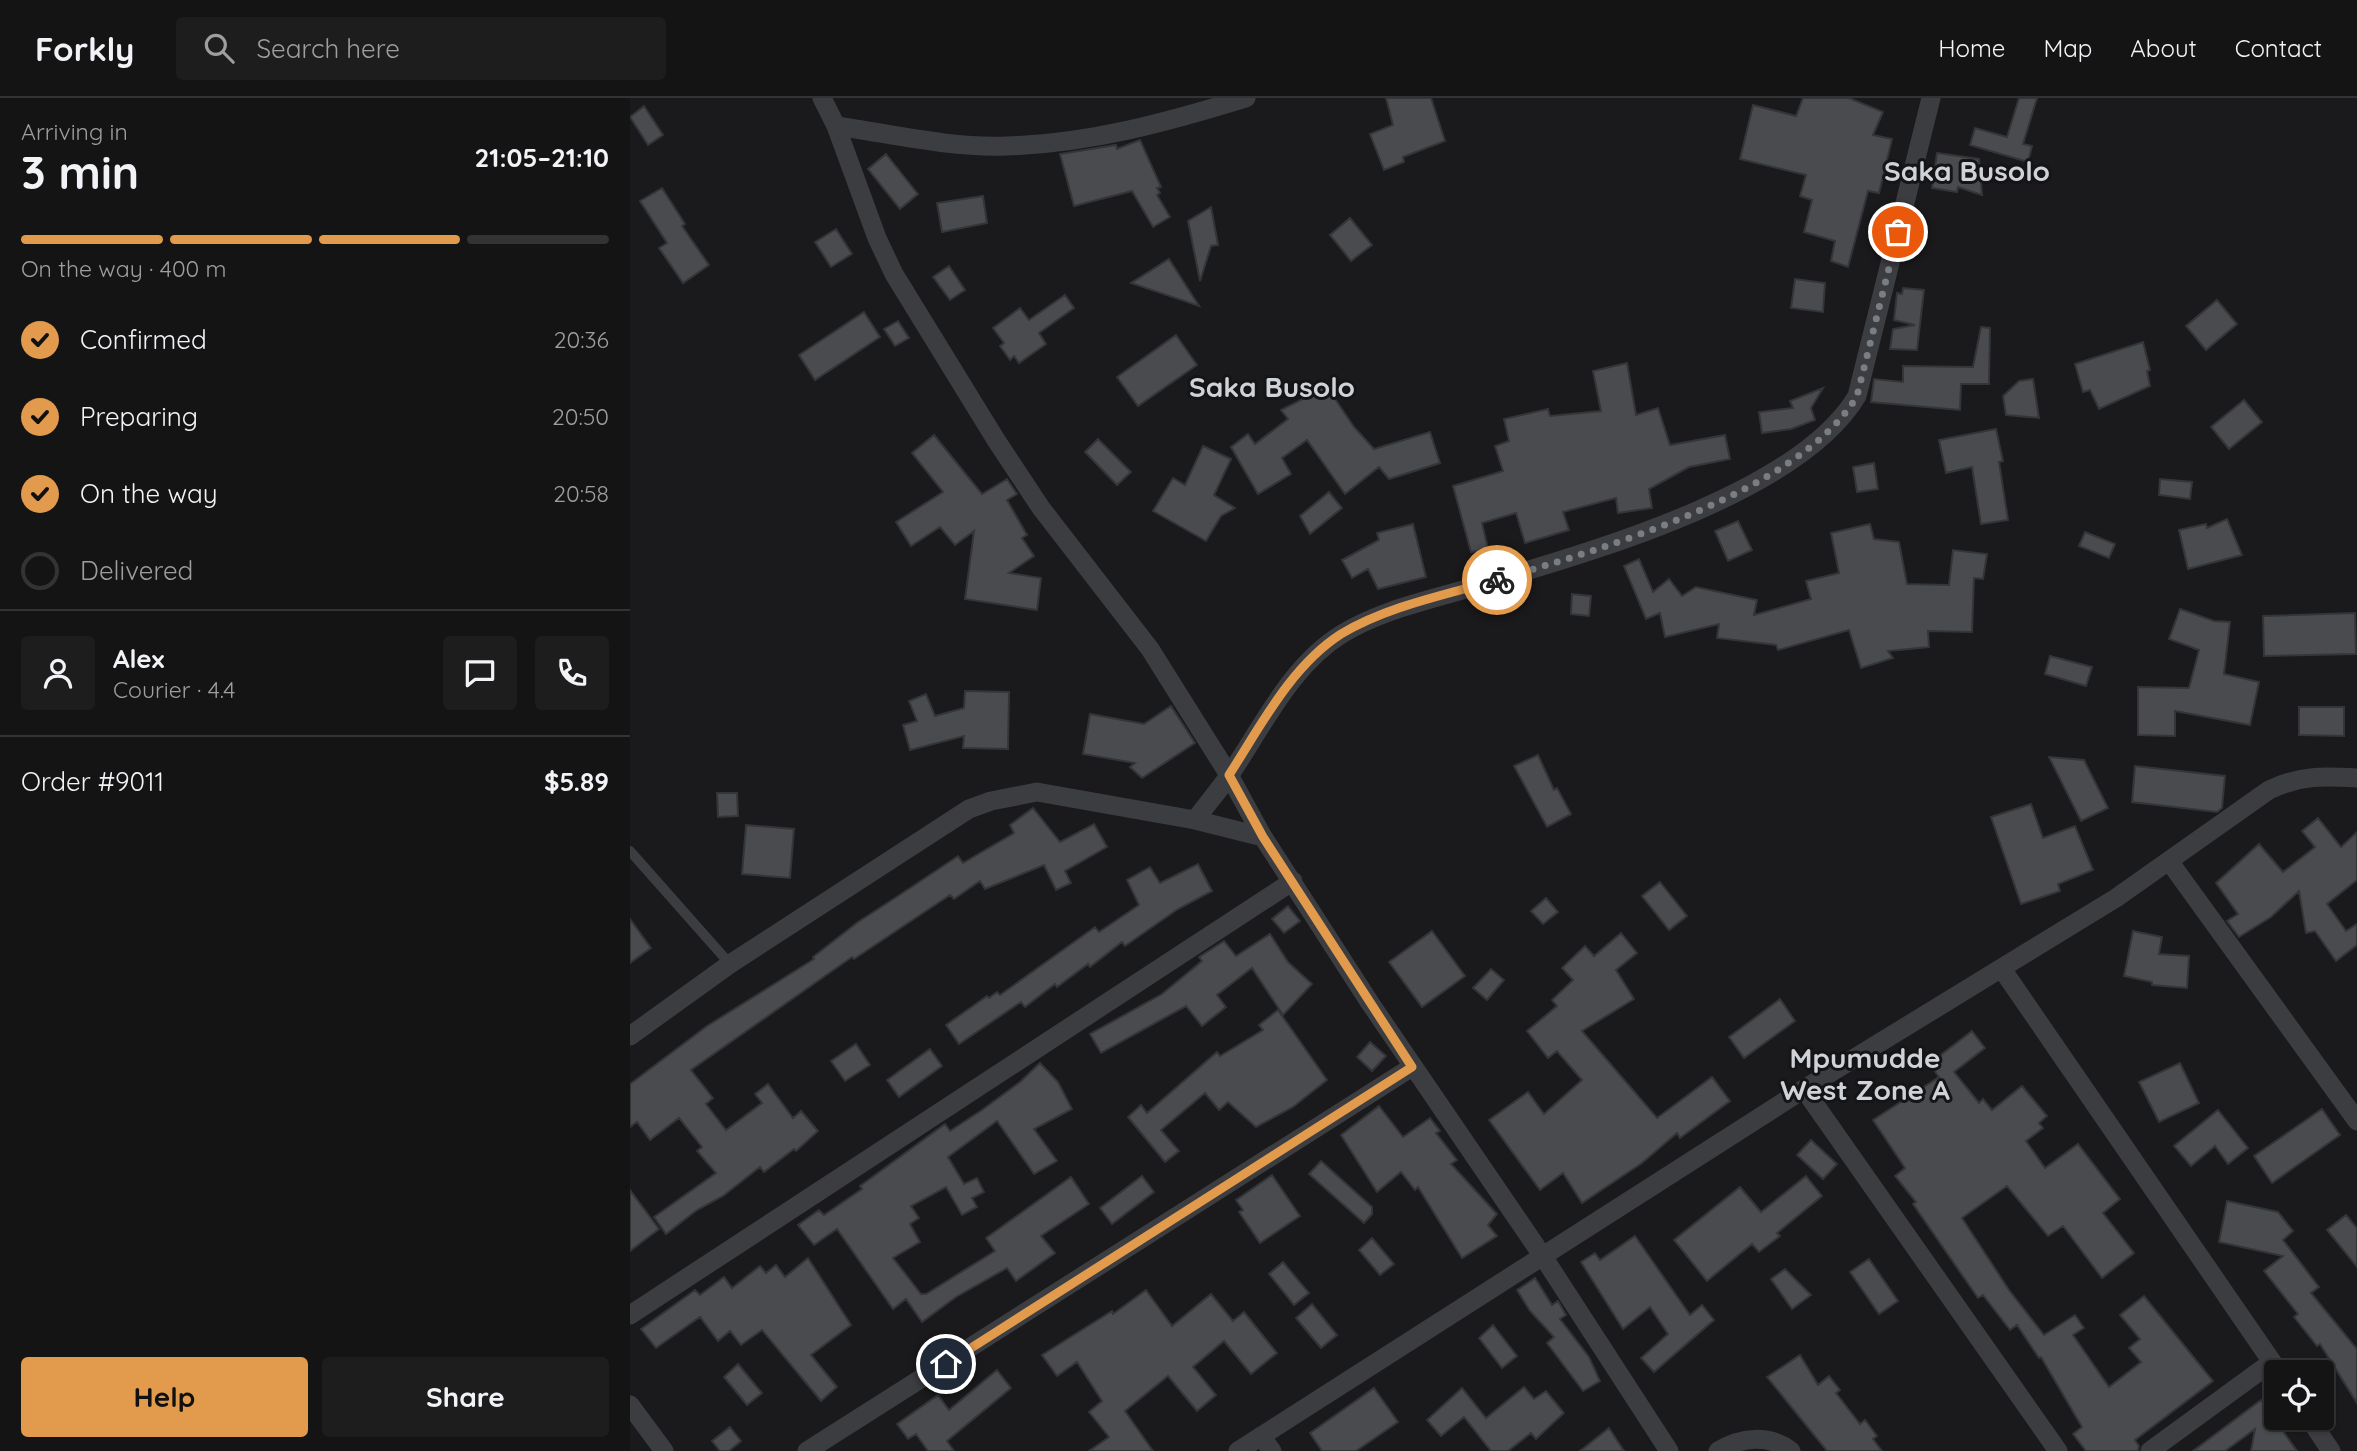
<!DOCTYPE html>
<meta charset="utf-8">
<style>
body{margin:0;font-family:Quicksand,sans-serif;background:#1d1d1e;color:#f1f3f6;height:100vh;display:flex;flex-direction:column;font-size:26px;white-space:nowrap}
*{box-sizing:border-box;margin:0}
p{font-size:23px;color:#9d9ea0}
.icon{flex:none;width:38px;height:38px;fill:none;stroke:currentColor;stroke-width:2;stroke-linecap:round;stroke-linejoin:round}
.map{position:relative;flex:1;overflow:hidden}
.side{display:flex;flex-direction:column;background:#141415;width:630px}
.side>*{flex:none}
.tools{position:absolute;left:1634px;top:1262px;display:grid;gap:14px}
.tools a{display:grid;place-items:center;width:70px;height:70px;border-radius:7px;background:#141415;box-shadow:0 2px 5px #0004,0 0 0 2px #333334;font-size:35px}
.pin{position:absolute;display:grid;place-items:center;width:60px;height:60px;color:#fff;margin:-30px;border:4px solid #fff;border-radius:50%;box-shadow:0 2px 7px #0007}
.courier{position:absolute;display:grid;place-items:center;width:70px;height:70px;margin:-35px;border:5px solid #e29a4c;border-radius:50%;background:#fff;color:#222;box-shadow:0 2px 9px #0007}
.summary em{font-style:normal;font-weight:700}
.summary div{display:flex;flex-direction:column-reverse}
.summary{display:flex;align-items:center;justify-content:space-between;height:119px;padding:0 21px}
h1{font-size:46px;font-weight:700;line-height:52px}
.bar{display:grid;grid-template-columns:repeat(4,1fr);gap:10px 7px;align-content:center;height:84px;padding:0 21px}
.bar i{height:9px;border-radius:5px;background:#333334}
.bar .current{background:#e29a4c}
.bar p{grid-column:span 4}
.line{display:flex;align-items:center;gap:18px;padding:0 21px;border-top:2px solid #333334}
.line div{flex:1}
.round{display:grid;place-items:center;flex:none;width:74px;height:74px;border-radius:7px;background:#1d1d1e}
ol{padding:0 21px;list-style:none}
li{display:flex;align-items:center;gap:21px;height:77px}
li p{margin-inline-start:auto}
li .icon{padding:7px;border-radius:50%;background:#e29a4c;color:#111;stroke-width:4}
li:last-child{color:#9d9ea0}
li i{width:38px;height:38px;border:4px solid #333334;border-radius:50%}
.action{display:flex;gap:14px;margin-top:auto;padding:14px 21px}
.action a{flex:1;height:80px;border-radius:7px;background:#e29a4c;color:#111;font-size:28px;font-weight:700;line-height:80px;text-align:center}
.action a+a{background:#1d1d1e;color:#f1f3f6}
header{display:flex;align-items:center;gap:42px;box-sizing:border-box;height:98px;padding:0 35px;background:#141415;border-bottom:2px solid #333334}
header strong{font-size:33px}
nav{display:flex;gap:38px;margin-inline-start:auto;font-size:24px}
.search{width:490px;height:63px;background:#1d1d1e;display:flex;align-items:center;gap:18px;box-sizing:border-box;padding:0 24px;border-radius:7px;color:#9d9ea0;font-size:26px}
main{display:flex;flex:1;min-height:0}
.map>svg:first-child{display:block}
.building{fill:#494b4e;stroke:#343538;stroke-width:2}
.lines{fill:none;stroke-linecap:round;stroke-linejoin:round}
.lane{stroke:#3c3d41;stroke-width:10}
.street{stroke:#3c3d41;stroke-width:19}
.done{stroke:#7a7e83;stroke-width:7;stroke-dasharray:0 12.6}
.route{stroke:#e29a4c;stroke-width:9}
.labels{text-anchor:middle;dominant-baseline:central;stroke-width:6;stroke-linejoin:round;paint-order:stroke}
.quarter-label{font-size:28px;font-weight:bold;fill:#cfd2d7;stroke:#151517}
</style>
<header>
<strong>Forkly</strong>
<div class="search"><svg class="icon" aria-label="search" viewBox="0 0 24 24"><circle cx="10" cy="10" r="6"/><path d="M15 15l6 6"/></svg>Search here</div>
<nav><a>Home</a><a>Map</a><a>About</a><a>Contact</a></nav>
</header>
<main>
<section class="side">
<div class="summary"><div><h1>3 min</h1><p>Arriving in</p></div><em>21:05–21:10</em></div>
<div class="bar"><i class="current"></i><i class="current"></i><i class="current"></i><i></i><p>On the way · 400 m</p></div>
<ol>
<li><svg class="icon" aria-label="check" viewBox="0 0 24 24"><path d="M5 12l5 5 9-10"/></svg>Confirmed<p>20:36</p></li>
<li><svg class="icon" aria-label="check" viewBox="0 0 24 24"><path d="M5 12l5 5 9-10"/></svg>Preparing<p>20:50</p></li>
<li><svg class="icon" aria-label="check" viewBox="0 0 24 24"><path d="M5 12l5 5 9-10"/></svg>On the way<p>20:58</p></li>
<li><i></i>Delivered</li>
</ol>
<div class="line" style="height:126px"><a class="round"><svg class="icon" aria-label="person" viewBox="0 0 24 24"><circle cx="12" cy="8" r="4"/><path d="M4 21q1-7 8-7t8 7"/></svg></a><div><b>Alex</b><p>Courier · 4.4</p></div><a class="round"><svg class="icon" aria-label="chat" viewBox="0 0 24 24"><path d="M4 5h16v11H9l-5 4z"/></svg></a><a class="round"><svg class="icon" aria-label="phone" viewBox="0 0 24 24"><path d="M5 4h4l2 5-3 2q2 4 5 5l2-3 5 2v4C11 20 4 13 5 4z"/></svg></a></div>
<div class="line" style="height:91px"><div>Order #9011</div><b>$5.89</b></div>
<div class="action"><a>Help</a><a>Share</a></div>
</section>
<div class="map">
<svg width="1727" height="1353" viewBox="0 0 1727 1353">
<rect width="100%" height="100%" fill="#1a1a1c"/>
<path class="building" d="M 756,0 L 801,0 L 815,43 L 773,59 L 774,64 L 754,72 L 740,36 L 763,27 Z
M 1173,0 L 1219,0 L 1253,14 L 1243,37 L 1262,41 L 1249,95 L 1238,93 L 1218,169 L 1201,163 L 1205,143 L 1174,134 L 1182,102 L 1170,98 L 1176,77 L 1110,61 L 1123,7 L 1166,18 Z
M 1389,0 L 1407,0 L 1393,46 L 1402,48 L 1398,64 L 1340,47 L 1345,30 L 1377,39 Z
M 14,8 L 33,37 L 18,47 L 0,19 Z
M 510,42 L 531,89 L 527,90 L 530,95 L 527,97 L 540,119 L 523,129 L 502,93 L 444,108 L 430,56 L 486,47 L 487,51 Z
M 1307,55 L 1349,61 L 1352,97 L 1328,89 L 1327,94 L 1302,90 Z
M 256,56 L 288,96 L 270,111 L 238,71 Z
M 32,90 L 55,126 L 52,128 L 79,167 L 53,185 L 29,150 L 37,145 L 10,103 Z
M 353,98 L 357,125 L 312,134 L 307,105 Z
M 581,109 L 588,147 L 581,148 L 570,183 L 558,123 Z
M 720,120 L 742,147 L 721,163 L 700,137 Z
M 206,131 L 222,156 L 201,169 L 185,144 Z
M 539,161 L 569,208 L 501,185 Z
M 319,168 L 335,192 L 320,202 L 303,179 Z
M 1165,181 L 1195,185 L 1193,214 L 1161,210 Z
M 1273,190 L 1294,192 L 1287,252 L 1260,251 L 1263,231 L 1285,227 L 1264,222 L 1267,195 L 1272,196 Z
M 435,197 L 444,210 L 409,235 L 416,246 L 389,265 L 384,258 L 380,262 L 370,248 L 374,245 L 363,230 L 390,210 L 399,222 Z
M 1587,202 L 1607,226 L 1576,252 L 1556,228 Z
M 234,214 L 250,239 L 185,282 L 169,257 Z
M 268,223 L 279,240 L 265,248 L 254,231 Z
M 1351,229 L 1360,230 L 1359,286 L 1331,286 L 1330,312 L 1241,304 L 1244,281 L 1273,284 L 1273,268 L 1343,269 Z
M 546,237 L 567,267 L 508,308 L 487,279 Z
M 1513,244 L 1520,272 L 1517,273 L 1520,288 L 1469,311 L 1460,292 L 1453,294 L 1445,266 Z
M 997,265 L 1006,317 L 1028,310 L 1040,347 L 1095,337 L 1100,361 L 1059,369 L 1019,391 L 1022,410 L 988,415 L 986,400 L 933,414 L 939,432 L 895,445 L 886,415 L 852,425 L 858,451 L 841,454 L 823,388 L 873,373 L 865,348 L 879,343 L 874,321 L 918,311 L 920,318 L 971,313 L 963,273 Z
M 1403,281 L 1409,320 L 1376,317 L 1373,298 L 1389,283 Z
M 693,283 L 724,329 L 744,351 L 800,334 L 810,365 L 759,381 L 749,369 L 715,396 L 677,342 L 652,360 L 661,376 L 628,396 L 601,349 L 618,336 L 625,346 L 658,321 L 651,312 L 673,301 Z
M 1193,290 L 1181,310 L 1185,322 L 1161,331 L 1132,335 L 1129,314 L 1163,310 L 1160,303 Z
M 1614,302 L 1632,324 L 1599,351 L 1581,329 Z
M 1366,331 L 1373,363 L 1369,364 L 1378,422 L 1351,426 L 1342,369 L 1316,375 L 1309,342 Z
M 304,337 L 352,396 L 377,381 L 387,396 L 377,402 L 397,437 L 392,440 L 404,458 L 379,475 L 411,480 L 407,512 L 335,501 L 344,433 L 325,447 L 310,429 L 281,448 L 266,424 L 313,394 L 282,355 Z
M 468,341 L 501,374 L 487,387 L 455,354 Z
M 573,348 L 601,361 L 584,397 L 605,410 L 591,418 L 576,443 L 523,413 L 543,380 L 555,387 Z
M 1244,365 L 1248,391 L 1227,394 L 1223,369 Z
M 1530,381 L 1562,384 L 1560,401 L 1529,397 Z
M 699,394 L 712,410 L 680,436 L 670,418 Z
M 1597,421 L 1612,457 L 1558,471 L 1549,432 L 1576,426 L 1577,430 Z
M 1108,423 L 1122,452 L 1098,463 L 1085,433 Z
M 783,426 L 796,479 L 748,491 L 738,471 L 722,480 L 712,462 L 749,442 L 747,435 Z
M 1240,426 L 1244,441 L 1269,444 L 1277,486 L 1319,487 L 1323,452 L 1357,456 L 1353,481 L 1344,480 L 1342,534 L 1298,533 L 1299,549 L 1258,553 L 1263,560 L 1231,570 L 1219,532 L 1148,552 L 1146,547 L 1087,540 L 1089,526 L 1035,539 L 1030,515 L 1016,521 L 994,468 L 1009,461 L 1023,494 L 1039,481 L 1052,498 L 1066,489 L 1127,502 L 1124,517 L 1181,501 L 1176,483 L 1209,475 L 1201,435 Z
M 1455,434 L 1485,446 L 1479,460 L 1449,448 Z
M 942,496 L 961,498 L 959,518 L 941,516 Z
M 1550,511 L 1584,523 L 1600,524 L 1594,576 L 1629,584 L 1620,627 L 1545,613 L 1545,638 L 1508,637 L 1508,589 L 1559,590 L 1569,552 L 1539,541 Z
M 1725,515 L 1726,556 L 1634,558 L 1633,518 Z
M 1420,558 L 1462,569 L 1456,588 L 1415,576 Z
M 335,593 L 379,594 L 378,651 L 333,650 L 334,638 L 280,652 L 273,627 L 287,623 L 279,603 L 296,596 L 305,618 L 334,610 Z
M 541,608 L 565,645 L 512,680 L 500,669 L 505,665 L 453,656 L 460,616 L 514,626 Z
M 1669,609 L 1714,609 L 1714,638 L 1669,637 Z
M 908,657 L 924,692 L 927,690 L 941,716 L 917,729 L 884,668 Z
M 1419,659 L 1454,662 L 1478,710 L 1451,723 Z
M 1505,668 L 1595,678 L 1592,710 L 1587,714 L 1502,704 Z
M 87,695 L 107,695 L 108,718 L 88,719 Z
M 1401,706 L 1413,740 L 1445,728 L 1463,772 L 1428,786 L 1430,793 L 1391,806 L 1361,719 Z
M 403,710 L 430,744 L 464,726 L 477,749 L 435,773 L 441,785 L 426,792 L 414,767 L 355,791 L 350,783 L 324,801 L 320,797 L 224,861 L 222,859 L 61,972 L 83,1000 L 76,1006 L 96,1032 L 132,1005 L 125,996 L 138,986 L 163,1020 L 171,1013 L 188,1033 L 166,1053 L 164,1051 L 134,1074 L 130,1069 L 93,1098 L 67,1112 L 36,1136 L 24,1119 L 86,1075 L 67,1053 L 72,1049 L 49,1020 L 20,1042 L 7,1024 L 0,1029 L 0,986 L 77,928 L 184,861 L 183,859 L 228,824 L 265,800 L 328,758 L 333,765 L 384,735 L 380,727 Z
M 1688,720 L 1711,749 L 1727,734 L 1727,782 L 1697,806 L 1716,833 L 1727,826 L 1727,847 L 1706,863 L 1685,833 L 1676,835 L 1669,793 L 1641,819 L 1609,839 L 1597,823 L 1608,816 L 1586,785 L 1629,746 L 1653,774 L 1685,749 L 1672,733 Z
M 116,727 L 164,731 L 160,780 L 112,776 Z
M 568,766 L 582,793 L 548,811 L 495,848 L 492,844 L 460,869 L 458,866 L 427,889 L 425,886 L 395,909 L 391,904 L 329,946 L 316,927 L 357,898 L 359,900 L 367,894 L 370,897 L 465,829 L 469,834 L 509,807 L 497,782 L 520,769 L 530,785 Z
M 1030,784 L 1057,818 L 1039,832 L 1012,798 Z
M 916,800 L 928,814 L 913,826 L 901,813 Z
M 658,808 L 670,823 L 654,835 L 642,821 Z
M 0,821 L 21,850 L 0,865 Z
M 802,833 L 835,878 L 792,909 L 759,864 Z
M 1503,833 L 1532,839 L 1529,856 L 1559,858 L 1557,890 L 1522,887 L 1522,884 L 1494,878 Z
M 991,835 L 1007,855 L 986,872 L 1004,901 L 952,933 L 1027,1020 L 1082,979 L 1100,1003 L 1050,1040 L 1047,1035 L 1012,1065 L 952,1105 L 933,1075 L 910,1092 L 859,1022 L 898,994 L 914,1016 L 952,982 L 927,953 L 918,960 L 897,933 L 927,908 L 922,902 L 943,882 L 932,870 L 955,848 L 964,858 Z
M 640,836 L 658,864 L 682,886 L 653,917 L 622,870 L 587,897 L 596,909 L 572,928 L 556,908 L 471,955 L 460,936 L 532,896 L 572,863 L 569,859 L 594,843 L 606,858 Z
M 861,871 L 874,882 L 857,902 L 843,890 Z
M 1150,901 L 1165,923 L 1114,960 L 1099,939 Z
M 648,912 L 697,982 L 663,1009 L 626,1029 L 598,1004 L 589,1012 L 575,995 L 531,1032 L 549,1053 L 535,1064 L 498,1019 L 511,1007 L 517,1015 L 587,954 L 590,958 L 633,932 L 629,927 Z
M 1342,933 L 1355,950 L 1324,974 L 1349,1005 L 1353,1001 L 1362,1012 L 1392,988 L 1417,1018 L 1409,1025 L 1413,1030 L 1396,1043 L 1415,1070 L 1448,1046 L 1490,1101 L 1473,1115 L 1504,1155 L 1472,1180 L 1433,1128 L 1418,1138 L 1377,1088 L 1332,1120 L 1379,1192 L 1414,1237 L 1445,1217 L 1454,1230 L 1443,1237 L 1479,1289 L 1511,1264 L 1499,1250 L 1510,1241 L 1490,1217 L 1514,1198 L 1583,1283 L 1505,1342 L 1509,1348 L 1508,1353 L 1456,1353 L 1443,1336 L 1452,1329 L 1411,1259 L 1409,1260 L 1387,1227 L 1380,1232 L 1353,1197 L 1348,1200 L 1283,1106 L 1286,1104 L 1265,1078 L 1275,1070 L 1243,1022 L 1309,979 L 1299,966 Z
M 740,944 L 756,958 L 742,973 L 727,959 Z
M 226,946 L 240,967 L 215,983 L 201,963 Z
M 300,951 L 312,968 L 269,999 L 257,982 Z
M 410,965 L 428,984 L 442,1011 L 404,1031 L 427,1063 L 404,1076 L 367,1023 L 318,1059 L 334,1086 L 347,1080 L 354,1094 L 342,1100 L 347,1109 L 332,1117 L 316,1089 L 281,1108 L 289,1120 L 280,1126 L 290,1144 L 263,1160 L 291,1196 L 296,1196 L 365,1153 L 356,1140 L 441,1079 L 459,1106 L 411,1138 L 425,1155 L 386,1183 L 377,1170 L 326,1199 L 292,1224 L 276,1201 L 263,1211 L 207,1131 L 184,1147 L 168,1127 L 189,1112 L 194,1117 L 232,1091 L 230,1088 L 315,1026 L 320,1033 L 352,1012 L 390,984 Z
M 1550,965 L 1569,1005 L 1529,1024 L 1509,984 Z
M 749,1008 L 773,1039 L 800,1020 L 810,1033 L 806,1035 L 827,1062 L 821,1066 L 867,1116 L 858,1127 L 867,1138 L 832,1160 L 788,1089 L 785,1092 L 771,1074 L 747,1094 L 711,1037 Z
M 1692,1011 L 1710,1037 L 1642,1085 L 1624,1058 Z
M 1588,1012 L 1618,1050 L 1598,1066 L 1585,1048 L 1561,1068 L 1544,1048 Z
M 1181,1042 L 1207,1066 L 1193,1081 L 1167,1057 Z
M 691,1063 L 742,1109 L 742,1116 L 734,1125 L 679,1076 Z
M 642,1077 L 670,1118 L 630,1145 L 609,1114 L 613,1112 L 606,1102 Z
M 512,1078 L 524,1094 L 482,1126 L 470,1110 Z
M 1176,1078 L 1192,1098 L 1147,1135 L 1150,1138 L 1129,1154 L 1122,1146 L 1077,1183 L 1044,1142 L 1110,1089 L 1131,1114 Z
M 0,1092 L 29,1131 L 0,1153 Z
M 1597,1103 L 1648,1114 L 1663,1133 L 1653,1142 L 1689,1189 L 1681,1195 L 1727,1251 L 1727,1305 L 1690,1246 L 1687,1248 L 1664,1219 L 1668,1216 L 1634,1173 L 1653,1158 L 1589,1144 Z
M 1716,1117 L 1727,1130 L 1727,1169 L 1697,1132 Z
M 1005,1138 L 1060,1217 L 1072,1207 L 1084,1222 L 1024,1274 L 1011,1260 L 1038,1236 L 1020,1209 L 993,1231 L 951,1164 L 965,1155 L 970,1162 Z
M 742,1140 L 764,1166 L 750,1177 L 729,1152 Z
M 178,1160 L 221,1227 L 181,1257 L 207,1289 L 191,1303 L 132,1232 L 111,1247 L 100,1233 L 88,1243 L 70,1219 L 26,1250 L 11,1231 L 65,1192 L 70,1197 L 94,1179 L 102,1190 L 130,1168 L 136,1175 L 146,1167 L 155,1179 Z
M 1239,1161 L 1268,1203 L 1249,1216 L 1220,1174 Z
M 653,1164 L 679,1195 L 664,1207 L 639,1176 Z
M 1155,1171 L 1181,1197 L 1162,1211 L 1141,1181 Z
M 905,1180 L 922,1207 L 928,1203 L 936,1217 L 930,1221 L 959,1259 L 970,1283 L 953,1293 L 917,1245 L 924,1239 L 900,1213 L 887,1192 Z
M 516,1192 L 542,1228 L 581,1196 L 603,1223 L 614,1214 L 647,1255 L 621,1276 L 594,1243 L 563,1269 L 586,1297 L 567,1313 L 538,1278 L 495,1313 L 523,1353 L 459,1353 L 479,1339 L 459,1314 L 472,1303 L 447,1264 L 427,1278 L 412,1257 L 482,1213 L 483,1216 Z
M 682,1206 L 707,1237 L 691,1250 L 666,1220 Z
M 863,1227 L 887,1258 L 872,1270 L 849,1240 Z
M 1170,1257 L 1188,1287 L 1199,1278 L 1210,1292 L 1206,1295 L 1230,1326 L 1235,1322 L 1247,1338 L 1243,1341 L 1252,1353 L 1197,1353 L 1137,1279 Z
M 108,1266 L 132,1295 L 117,1307 L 94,1279 Z
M 367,1272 L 381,1290 L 317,1343 L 324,1353 L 298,1353 L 286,1336 L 278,1341 L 267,1326 L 308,1297 L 319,1312 Z
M 894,1289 L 904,1301 L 916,1293 L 934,1315 L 906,1341 L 901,1335 L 878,1353 L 861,1353 L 834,1319 L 811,1338 L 797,1322 L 832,1290 L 856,1320 Z
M 744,1290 L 768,1324 L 726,1353 L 692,1353 L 680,1335 Z
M 1631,1302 L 1667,1353 L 1621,1353 L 1625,1331 L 1595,1353 L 1563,1353 Z
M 100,1329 L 111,1343 L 99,1353 L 90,1353 L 82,1343 Z
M 979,1330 L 994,1353 L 950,1353 Z"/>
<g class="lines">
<path class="lane" d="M 0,753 L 100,866"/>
<path class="street" d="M 192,0 L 206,28 L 247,140 L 264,176 L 366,342 L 411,410 L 520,551 L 599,677 L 633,739 L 740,905 L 914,1160 L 1039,1353
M 206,28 C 262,36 320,50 376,48 C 458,46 538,24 616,0
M 565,722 C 577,706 590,691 601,675 C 633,628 661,567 712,536 C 753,511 801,502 846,488 C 953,456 1168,397 1227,298 L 1301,0
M 1539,763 L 1727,1023
M 1372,871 L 1649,1274
M 0,938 L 100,866 L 339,711 L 361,703 L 407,694 L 565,722 L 633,739
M 1174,991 L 1428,1353
M 0,1217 L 663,783
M 0,1307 L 34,1353
M 1679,1320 L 1701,1353
M 631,1338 L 642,1353
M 177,1353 L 782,969
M 608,1353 L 1174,991 L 1486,800 L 1639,692 C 1670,677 1694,678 1727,680
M 1088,1353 C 1111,1339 1139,1336 1161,1353
M 1520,1353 L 1642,1264"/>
</g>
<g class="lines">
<path class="done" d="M 867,482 C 971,451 1169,395 1227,298 L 1268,134"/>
<path class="route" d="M 316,1266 L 782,969 L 633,739 L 599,677 C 630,629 661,568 711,536 C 758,508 815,497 867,482"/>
</g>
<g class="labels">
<g class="quarter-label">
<text x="1337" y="72">Saka Busolo</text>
<text x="642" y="288">Saka Busolo</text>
<text x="1235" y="959">Mpumudde<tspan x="1235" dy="32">West Zone A</tspan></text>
</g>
</g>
</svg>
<div class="tools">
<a><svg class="icon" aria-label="locate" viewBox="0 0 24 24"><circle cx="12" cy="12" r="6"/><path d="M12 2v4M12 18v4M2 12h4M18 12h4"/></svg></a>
</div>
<div class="pin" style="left:1268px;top:134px;background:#ea580c"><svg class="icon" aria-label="bag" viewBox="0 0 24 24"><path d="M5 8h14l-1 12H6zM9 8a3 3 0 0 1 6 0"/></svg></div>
<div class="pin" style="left:316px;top:1266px;background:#1f2937"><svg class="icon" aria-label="home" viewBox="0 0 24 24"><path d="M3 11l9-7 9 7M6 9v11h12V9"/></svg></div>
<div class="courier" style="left:867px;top:482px"><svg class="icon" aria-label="bike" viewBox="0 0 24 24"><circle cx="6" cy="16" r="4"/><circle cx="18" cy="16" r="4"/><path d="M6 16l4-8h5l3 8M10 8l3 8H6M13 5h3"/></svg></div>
</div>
</main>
